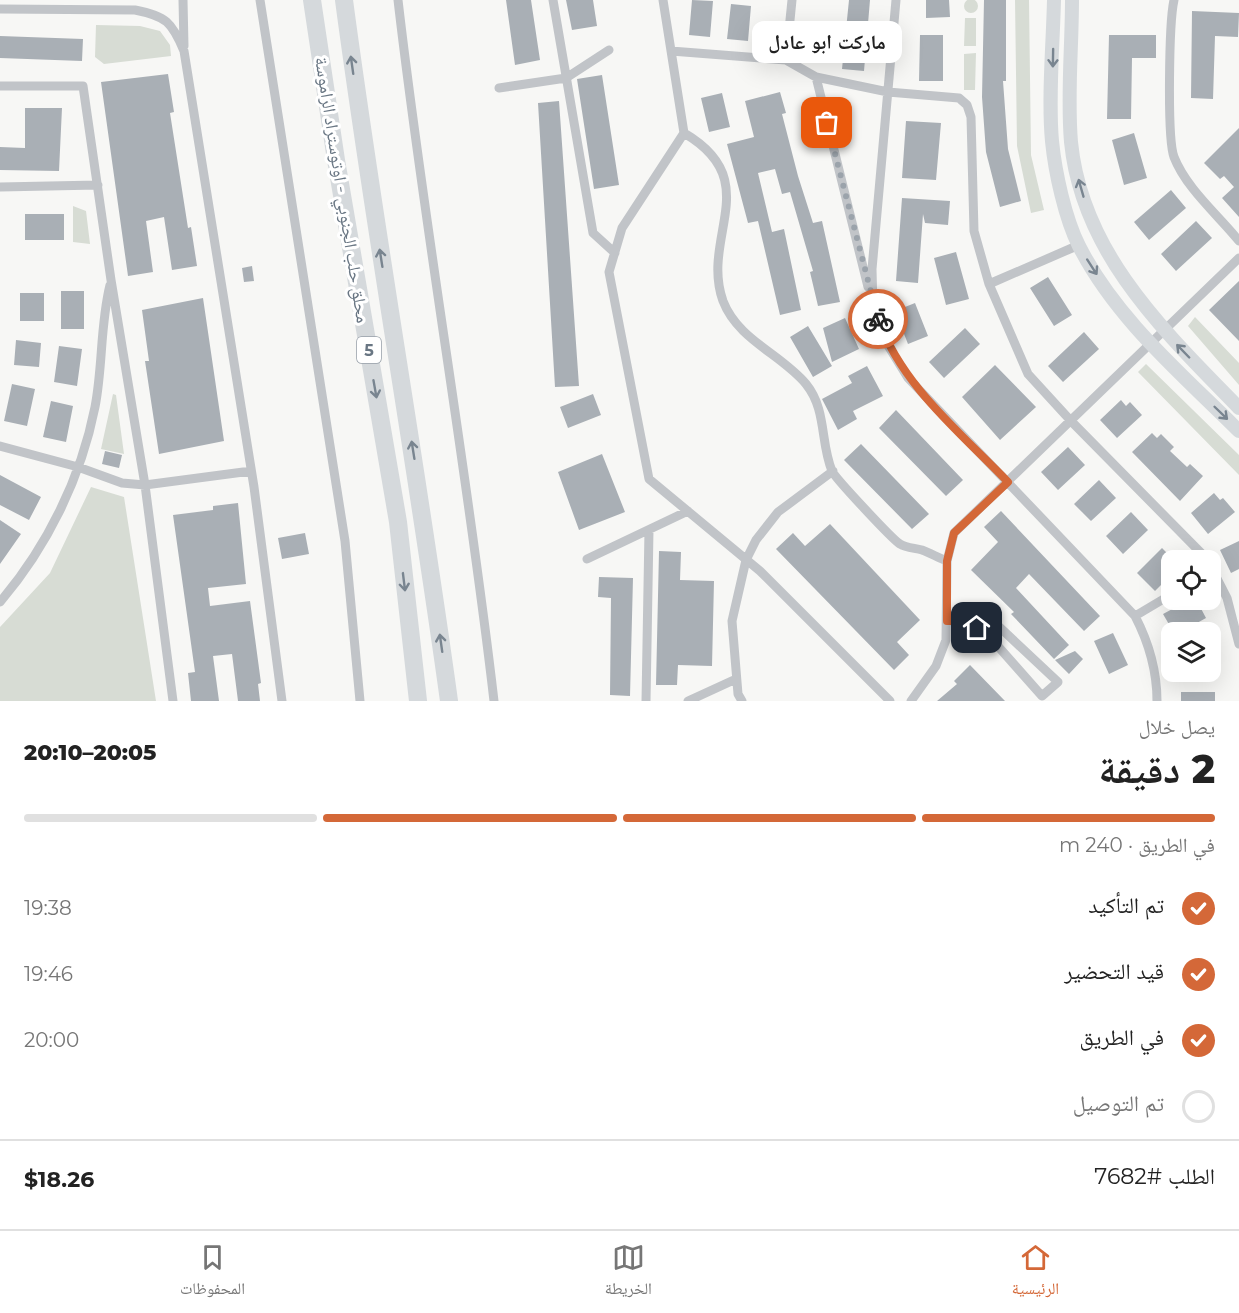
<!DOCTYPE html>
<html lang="ar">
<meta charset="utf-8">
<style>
body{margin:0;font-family:Montserrat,"Noto Naskh Arabic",sans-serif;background:#f2f2f2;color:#222;direction:rtl;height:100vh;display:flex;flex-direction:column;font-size:22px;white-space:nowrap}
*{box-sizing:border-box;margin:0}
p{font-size:20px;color:#767676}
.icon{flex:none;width:33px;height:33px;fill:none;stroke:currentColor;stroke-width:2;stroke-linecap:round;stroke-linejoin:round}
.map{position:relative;height:701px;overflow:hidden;direction:ltr}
.drawer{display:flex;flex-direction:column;background:#fff;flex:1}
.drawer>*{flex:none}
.controls{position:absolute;left:1161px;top:550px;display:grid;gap:12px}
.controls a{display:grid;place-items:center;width:60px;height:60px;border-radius:12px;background:#fff;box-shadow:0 6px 24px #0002;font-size:30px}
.pin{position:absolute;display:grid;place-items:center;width:51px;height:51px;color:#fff;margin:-26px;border-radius:12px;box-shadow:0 3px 9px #0006}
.courier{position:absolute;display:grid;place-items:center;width:60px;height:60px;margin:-30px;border:4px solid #d46838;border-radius:50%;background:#fff;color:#222;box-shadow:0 2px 8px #0007}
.bubble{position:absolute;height:42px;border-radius:12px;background:#fff;box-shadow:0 6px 24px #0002;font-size:20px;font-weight:800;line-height:42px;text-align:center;direction:rtl}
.headline em{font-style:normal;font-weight:800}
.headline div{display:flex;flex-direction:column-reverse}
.headline{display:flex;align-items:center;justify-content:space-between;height:102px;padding:0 24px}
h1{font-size:39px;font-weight:800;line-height:45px}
.bar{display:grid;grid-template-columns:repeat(4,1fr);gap:9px 6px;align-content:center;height:72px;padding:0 24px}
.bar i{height:8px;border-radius:4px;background:#e0e0e0}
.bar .on{background:#d46838}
.bar p{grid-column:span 4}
.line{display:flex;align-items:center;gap:15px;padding:0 24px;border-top:2px solid #e0e0e0}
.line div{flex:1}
ol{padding:0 24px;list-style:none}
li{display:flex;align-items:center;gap:18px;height:66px}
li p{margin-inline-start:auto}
li .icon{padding:6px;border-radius:50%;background:#d46838;color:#fff;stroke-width:4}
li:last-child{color:#767676}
li i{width:33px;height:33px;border:3px solid #e0e0e0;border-radius:50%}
.tab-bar{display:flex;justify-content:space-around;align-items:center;height:84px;border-top:2px solid #e0e0e0;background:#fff;font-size:16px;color:#767676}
.tab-bar a{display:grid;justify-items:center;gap:3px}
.tab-bar .on{color:#d46838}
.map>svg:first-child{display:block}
.green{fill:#d7dcd4}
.building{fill:#a9afb5}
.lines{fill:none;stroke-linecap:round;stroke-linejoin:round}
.street{stroke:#c1c4c8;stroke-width:9}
.secondary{stroke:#d5d9dc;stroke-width:14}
.highway{stroke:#d5d9dc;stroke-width:18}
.oneway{stroke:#798590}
.done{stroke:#9ba3ab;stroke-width:6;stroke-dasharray:0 10.8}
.route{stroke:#d46838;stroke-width:8}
.labels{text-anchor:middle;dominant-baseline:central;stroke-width:6;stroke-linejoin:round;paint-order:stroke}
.shield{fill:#fff;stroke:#969fa8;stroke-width:1.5}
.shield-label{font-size:16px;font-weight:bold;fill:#697683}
.street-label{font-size:18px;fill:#697683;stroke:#fff}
</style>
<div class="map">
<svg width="1239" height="701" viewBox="0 0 1239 701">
<rect width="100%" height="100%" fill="#f7f7f5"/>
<path class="green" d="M964 6a7 7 0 1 1 14 0a7 7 0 1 1-14 0Z
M 1015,0 L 1029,0 L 1031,155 L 1044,210 L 1031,213 L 1017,146 Z
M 965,18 L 976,18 L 976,46 L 964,46 Z
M 96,25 L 140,26 L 160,31 L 170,45 L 171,56 L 104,64 L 95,57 Z
M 976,53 L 975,90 L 964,90 L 964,54 Z
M 73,206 L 86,211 L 90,244 L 73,242 Z
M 1195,317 L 1239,363 L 1239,385 L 1188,326 Z
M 1146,364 L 1239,455 L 1239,475 L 1138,372 Z
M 113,394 L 116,395 L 124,454 L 101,449 Z
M 91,487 L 124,497 L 156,701 L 0,701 L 0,627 L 50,573 Z"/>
<path class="building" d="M 506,0 L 531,0 L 540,60 L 515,65 Z
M 566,0 L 593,0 L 597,26 L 572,30 Z
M 692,0 L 713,1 L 710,37 L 689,35 Z
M 849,0 L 870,0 L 864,71 L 842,69 Z
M 926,0 L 949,0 L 950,17 L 926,18 Z
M 984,0 L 1006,0 L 1006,81 L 1003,81 L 1008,149 L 1021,201 L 1000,207 L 986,152 L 982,97 Z
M 731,4 L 751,6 L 748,41 L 727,39 Z
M 1192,11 L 1239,13 L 1238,37 L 1215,36 L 1213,99 L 1191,98 Z
M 920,35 L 943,35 L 943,81 L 919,81 Z
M 1109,35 L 1156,35 L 1156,58 L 1132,58 L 1131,119 L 1107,119 Z
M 0,36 L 83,39 L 82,61 L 0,58 Z
M 168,74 L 174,112 L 170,113 L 188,228 L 191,227 L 197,266 L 172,270 L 164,217 L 146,221 L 153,272 L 128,276 L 101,82 Z
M 602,75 L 619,185 L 594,189 L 577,79 Z
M 780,92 L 786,113 L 782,114 L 798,176 L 813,223 L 822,221 L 840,302 L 818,306 L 810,272 L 813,271 L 790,192 L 782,194 L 775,169 L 758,173 L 772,232 L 784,229 L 801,310 L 780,315 L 758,221 L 748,223 L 727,144 L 754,137 L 745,101 Z
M 722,93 L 730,127 L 709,132 L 701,98 Z
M 559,101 L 579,386 L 555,387 L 538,103 Z
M 25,108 L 62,108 L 59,171 L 0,170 L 0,147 L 25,148 Z
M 906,121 L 941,123 L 936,180 L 902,178 Z
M 1239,128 L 1239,217 L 1222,198 L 1234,187 L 1224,176 L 1220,179 L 1204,163 Z
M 1134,133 L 1147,178 L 1124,185 L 1112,140 Z
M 1171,190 L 1186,208 L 1149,240 L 1134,222 Z
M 902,198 L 950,201 L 948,225 L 925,223 L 923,214 L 918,283 L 896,281 Z
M 25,214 L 64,214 L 64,240 L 25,240 Z
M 1196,221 L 1212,238 L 1176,271 L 1161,254 Z
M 956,252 L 969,299 L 946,305 L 934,258 Z
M 252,266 L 254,281 L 244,282 L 242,268 Z
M 1048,277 L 1072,315 L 1054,326 L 1030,288 Z
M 1239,281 L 1239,341 L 1209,310 Z
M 61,291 L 84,291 L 84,329 L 61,329 Z
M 20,293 L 44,293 L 44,321 L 20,321 Z
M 203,298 L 224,441 L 159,454 L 145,361 L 149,361 L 142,310 Z
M 915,303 L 928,336 L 908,344 L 895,311 Z
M 845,318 L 859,349 L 832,362 L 823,328 Z
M 808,326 L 832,366 L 813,377 L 790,337 Z
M 965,328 L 980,344 L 944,378 L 929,362 Z
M 1084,332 L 1099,349 L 1063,382 L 1048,366 Z
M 16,340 L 41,343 L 39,367 L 14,365 Z
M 59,346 L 82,349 L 77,386 L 54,382 Z
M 995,365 L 1036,407 L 1000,440 L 962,397 Z
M 867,366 L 883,396 L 853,411 L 857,419 L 838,430 L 822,399 L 852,383 L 848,376 Z
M 12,384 L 35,389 L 27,426 L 4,421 Z
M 593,394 L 601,415 L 568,428 L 560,407 Z
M 1121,400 L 1126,406 L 1130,402 L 1142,415 L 1117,438 L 1100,420 Z
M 51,401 L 73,406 L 66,442 L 43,437 Z
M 896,410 L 963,480 L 946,496 L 879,428 Z
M 1152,433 L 1157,438 L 1161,434 L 1174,447 L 1170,451 L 1187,467 L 1190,464 L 1203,476 L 1180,501 L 1132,452 Z
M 861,444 L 929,514 L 912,529 L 844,460 Z
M 1068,447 L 1085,465 L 1058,490 L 1041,472 Z
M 105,451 L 122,455 L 119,468 L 102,464 Z
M 602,454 L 625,512 L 579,530 L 558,472 Z
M 0,475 L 41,497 L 29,520 L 0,505 Z
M 1099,480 L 1116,498 L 1091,521 L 1074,504 Z
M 1214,493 L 1220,500 L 1223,498 L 1235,512 L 1208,534 L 1191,513 Z
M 238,503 L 246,584 L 208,588 L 210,606 L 250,601 L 261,683 L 258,684 L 260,701 L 238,701 L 232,654 L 213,656 L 219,701 L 191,701 L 188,673 L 195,672 L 173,515 L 213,510 L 213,506 Z
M 1001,511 L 1100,616 L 1084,631 L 1029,574 L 1016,588 L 1069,645 L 1054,659 L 1011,614 L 1014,612 L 971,570 L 998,542 L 984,527 Z
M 1131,512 L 1148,530 L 1123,554 L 1106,536 Z
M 0,520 L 21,534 L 0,564 Z
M 830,524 L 920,620 L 897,642 L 909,655 L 894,670 L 776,549 L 793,533 L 805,546 Z
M 305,533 L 309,554 L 282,559 L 278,538 Z
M 1239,541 L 1239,569 L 1231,573 L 1220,550 Z
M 1162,548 L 1172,558 L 1172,574 L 1155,591 L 1137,573 Z
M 659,551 L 681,552 L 680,580 L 714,581 L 712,666 L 678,665 L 677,685 L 656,685 Z
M 599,577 L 633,578 L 630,696 L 610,695 L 611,598 L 598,597 Z
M 1197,601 L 1206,618 L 1179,633 L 1174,633 L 1163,614 L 1176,607 Z
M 1113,633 L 1128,665 L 1109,674 L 1094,641 Z
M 1075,651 L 1083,659 L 1069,674 L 1055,660 Z
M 970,665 L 1005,701 L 937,701 L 957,684 L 954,681 Z
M 1181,692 L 1215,692 L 1215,701 L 1181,701 Z"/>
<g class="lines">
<path class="street" d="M 183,0 L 184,46
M 260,0 L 345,541 L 360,701
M 398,0 C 425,234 467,467 494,701
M 553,0 L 593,233 L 615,253
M 663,0 L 684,133 C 766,181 700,237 723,301 C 738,340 781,354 806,384 C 827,410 820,442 832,471 C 835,478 893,540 900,544 C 906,548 915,548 922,550 C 930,553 939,558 947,561
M 896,0 L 872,269 L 873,308 L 887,344 L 908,378 L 1135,616 C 1149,643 1157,670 1157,701
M 1174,0 C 1169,22 1167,139 1174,157 C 1186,188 1218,215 1239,241
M 0,9 L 135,10 C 166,16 172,22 184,51 L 254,487 L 282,701
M 671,51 L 786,60 L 816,77 L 888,92 L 959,98 L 967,105 L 971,117 L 974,231 L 989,284 L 1028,374 L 1071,421 L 1209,561
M 786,60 L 792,0
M 816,77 L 868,287
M 0,86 L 83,86 L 111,280 L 145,485 L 173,701
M 499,88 L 566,78 L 609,50
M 684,133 L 622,228 L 609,272 L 649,479 L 760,571 L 890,701
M 0,187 L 98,185
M 989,284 L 1079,245
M 0,446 L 78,467 L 122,483 L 145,485 L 251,471
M 587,559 L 688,511
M 1210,565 L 1227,598 L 1239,644
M 0,602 C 47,547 81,478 95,407 C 103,366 100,325 110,285
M 1135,616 L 1172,594
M 947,621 L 967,621 L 988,635 L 1042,696 L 1058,682 L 993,621 L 967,621
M 646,701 L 649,530
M 688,701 L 736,679
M 742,701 L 738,694 L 732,621 L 746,560 L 756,540 L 778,512 L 833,471
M 911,701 L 936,666 L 946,640 L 947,561 L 954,533 L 1239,258"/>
<path class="secondary" d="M 1054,0 C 1053,44 1048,98 1052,141 C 1055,172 1065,218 1079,246 C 1116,319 1182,374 1239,431
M 1072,0 C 1072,47 1067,96 1071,142 C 1082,254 1165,332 1239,408"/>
<path class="highway" d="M 312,0 L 336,160 L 398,522 L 418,701
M 344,0 C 375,234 417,467 449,701"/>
</g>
<defs><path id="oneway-shaft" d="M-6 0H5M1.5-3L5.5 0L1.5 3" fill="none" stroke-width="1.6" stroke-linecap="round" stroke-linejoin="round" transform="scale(1.5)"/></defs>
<g class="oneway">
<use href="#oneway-shaft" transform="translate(1053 58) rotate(91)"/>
<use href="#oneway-shaft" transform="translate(352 65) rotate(-98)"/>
<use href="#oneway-shaft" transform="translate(1081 188) rotate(-106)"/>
<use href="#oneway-shaft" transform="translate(381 258) rotate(-99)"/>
<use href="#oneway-shaft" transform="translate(1092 267) rotate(57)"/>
<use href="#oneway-shaft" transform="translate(1183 351) rotate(-134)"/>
<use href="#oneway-shaft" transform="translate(375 389) rotate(80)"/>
<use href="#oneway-shaft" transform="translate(1221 413) rotate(44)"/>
<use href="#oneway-shaft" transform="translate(413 450) rotate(-99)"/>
<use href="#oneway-shaft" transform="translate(404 582) rotate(83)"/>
<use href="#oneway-shaft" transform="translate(441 643) rotate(-98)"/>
</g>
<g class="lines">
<path class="done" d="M 827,123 L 878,319"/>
<path class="route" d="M 878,319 C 902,386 960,432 1008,482 L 954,533 L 947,561 L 947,621 L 967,621 L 977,628"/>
</g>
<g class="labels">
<rect class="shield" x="357" y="337" width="24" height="26" rx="4.5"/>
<g class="shield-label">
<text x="369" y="350">5</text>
</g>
<g class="street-label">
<text transform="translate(342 190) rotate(81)">محلق حلب الجنوبي - اوتوستراد الراموسة</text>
</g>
</g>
</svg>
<div class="controls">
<a><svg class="icon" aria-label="locate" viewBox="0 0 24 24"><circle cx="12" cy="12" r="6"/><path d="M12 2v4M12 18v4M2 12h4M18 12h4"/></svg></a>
<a><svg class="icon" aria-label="layers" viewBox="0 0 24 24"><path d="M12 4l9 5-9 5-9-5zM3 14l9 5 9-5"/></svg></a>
</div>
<div class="pin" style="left:827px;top:123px;background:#ea580c"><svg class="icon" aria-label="bag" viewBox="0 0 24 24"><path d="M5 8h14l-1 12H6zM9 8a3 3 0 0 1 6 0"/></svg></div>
<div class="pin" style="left:977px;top:628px;background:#1f2937"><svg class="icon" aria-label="home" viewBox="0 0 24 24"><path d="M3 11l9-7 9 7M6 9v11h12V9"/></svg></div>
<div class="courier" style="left:878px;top:319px"><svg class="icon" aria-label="bike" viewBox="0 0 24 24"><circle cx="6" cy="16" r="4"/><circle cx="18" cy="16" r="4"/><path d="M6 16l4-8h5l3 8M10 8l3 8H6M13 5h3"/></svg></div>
<div class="bubble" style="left:752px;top:21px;width:150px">ماركت ابو عادل</div>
</div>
<section class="drawer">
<div class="headline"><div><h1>2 دقيقة</h1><p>يصل خلال</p></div><em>20:05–20:10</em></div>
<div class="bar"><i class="on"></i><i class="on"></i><i class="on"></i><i></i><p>في الطريق · 240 m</p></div>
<ol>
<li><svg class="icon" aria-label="check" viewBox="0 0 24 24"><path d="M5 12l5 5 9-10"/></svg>تم التأكيد<p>19:38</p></li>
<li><svg class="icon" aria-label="check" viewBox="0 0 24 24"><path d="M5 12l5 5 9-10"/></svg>قيد التحضير<p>19:46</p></li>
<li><svg class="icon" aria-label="check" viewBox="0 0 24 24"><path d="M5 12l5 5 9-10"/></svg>في الطريق<p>20:00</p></li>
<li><i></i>تم التوصيل</li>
</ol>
<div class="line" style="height:78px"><div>الطلب #7682</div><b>$18.26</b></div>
</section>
<nav class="tab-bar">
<a class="on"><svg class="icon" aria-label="home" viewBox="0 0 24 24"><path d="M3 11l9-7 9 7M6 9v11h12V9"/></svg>الرئيسية</a>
<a><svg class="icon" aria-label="map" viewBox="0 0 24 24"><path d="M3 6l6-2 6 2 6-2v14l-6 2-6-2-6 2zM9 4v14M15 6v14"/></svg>الخريطة</a>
<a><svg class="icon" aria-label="saved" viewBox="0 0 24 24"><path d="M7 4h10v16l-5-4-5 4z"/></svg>المحفوظات</a>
</nav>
